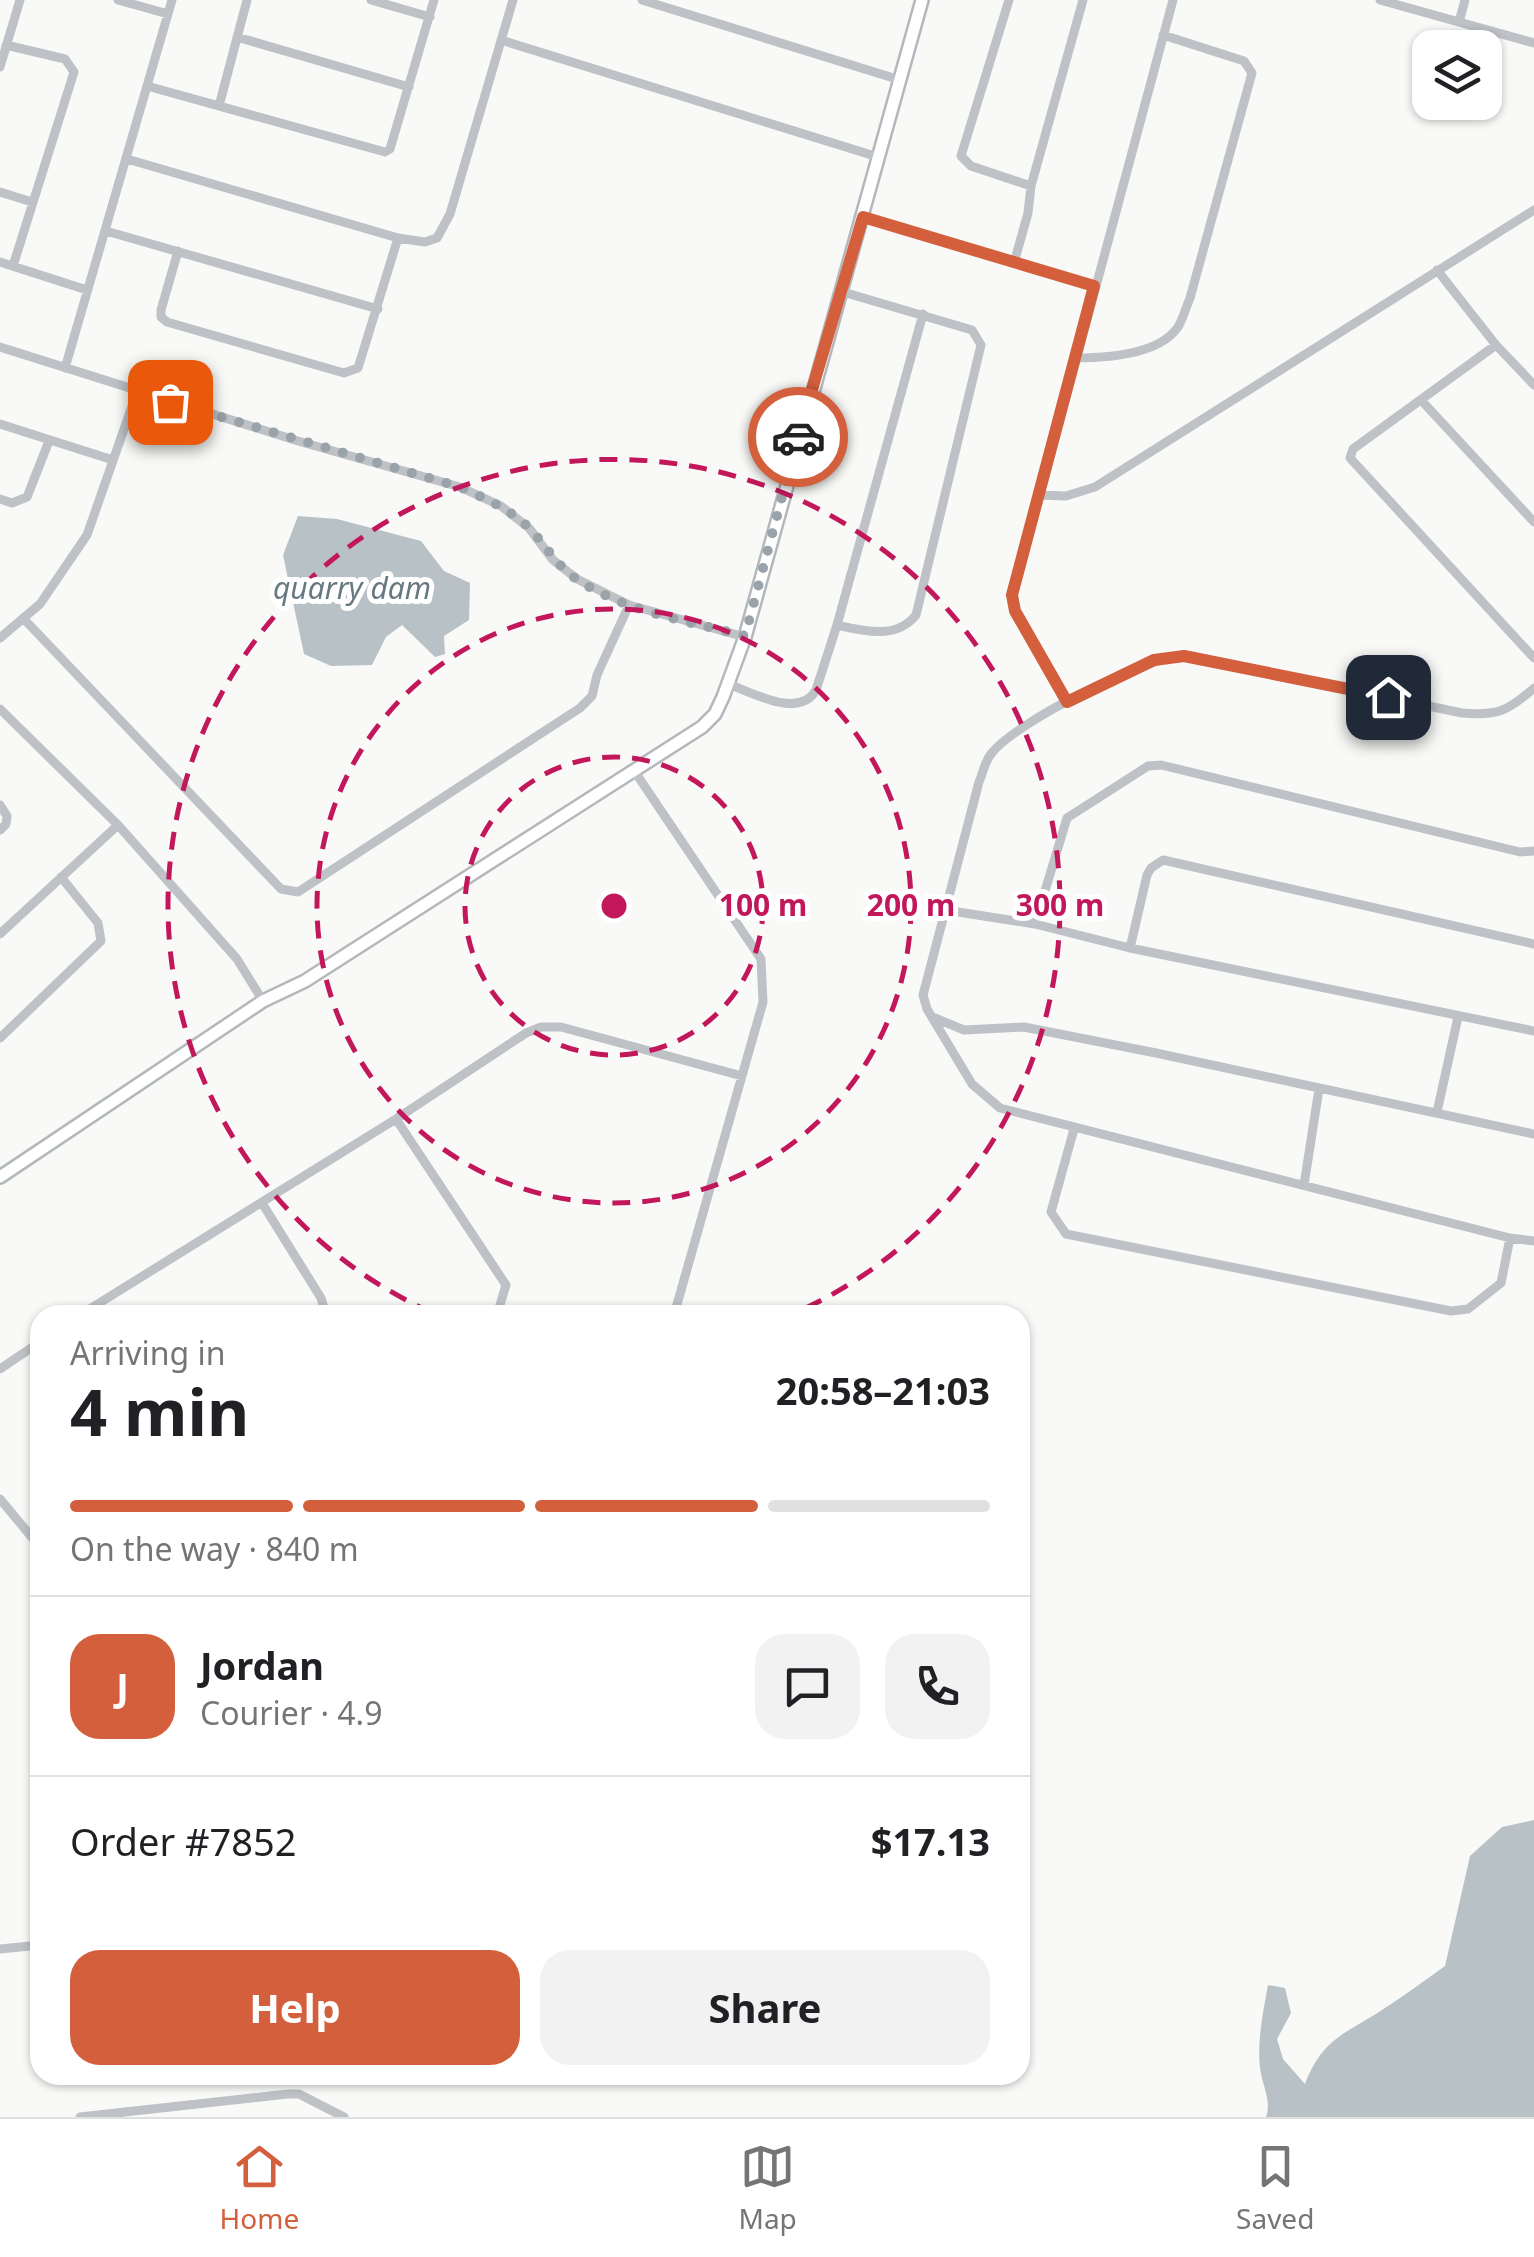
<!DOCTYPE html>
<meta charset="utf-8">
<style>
body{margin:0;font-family:"Noto Sans",sans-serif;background:#f2f2f2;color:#202124;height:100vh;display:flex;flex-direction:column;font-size:38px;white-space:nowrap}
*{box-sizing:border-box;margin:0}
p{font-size:32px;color:#757577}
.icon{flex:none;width:55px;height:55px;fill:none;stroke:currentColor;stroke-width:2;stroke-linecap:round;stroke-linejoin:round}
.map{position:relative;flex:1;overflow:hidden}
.sheet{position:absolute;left:30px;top:1305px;width:1000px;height:780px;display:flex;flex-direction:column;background:#fff;border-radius:30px;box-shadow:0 2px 8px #0004}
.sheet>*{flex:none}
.controls{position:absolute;left:1412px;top:30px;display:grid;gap:20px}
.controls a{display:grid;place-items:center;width:90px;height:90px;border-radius:20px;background:#fff;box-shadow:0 2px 8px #0004;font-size:50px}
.pin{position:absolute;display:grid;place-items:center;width:85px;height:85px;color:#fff;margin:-42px;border-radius:20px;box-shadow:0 5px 15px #0006}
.courier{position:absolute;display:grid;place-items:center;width:100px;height:100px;margin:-50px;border:8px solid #d35f3c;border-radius:50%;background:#fff;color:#222;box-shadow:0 2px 12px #0007}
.headline em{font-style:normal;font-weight:700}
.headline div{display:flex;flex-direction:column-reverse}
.headline{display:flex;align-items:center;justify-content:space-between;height:170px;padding:0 40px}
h1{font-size:65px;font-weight:700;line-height:75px}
.bar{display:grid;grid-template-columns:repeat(4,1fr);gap:15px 10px;align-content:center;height:120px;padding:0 40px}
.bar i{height:12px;border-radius:8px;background:#e0e0e0}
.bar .active{background:#d35f3c}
.bar p{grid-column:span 4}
.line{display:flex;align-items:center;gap:25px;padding:0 40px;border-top:2px solid #e0e0e0}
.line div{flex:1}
.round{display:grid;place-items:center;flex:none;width:105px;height:105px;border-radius:30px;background:#f2f2f2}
.primary-button{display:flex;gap:20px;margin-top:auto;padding:20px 40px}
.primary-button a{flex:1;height:115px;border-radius:30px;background:#d35f3c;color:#fff;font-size:40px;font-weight:700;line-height:115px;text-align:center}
.primary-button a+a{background:#f2f2f2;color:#202124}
.menu{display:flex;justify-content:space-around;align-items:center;height:140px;border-top:2px solid #e0e0e0;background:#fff;font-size:28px;color:#757577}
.menu a{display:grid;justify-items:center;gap:5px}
.menu .active{color:#d35f3c}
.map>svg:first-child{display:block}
.water{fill:#b8c2c6}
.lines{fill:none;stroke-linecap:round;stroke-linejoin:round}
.secondary-casing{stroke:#b3b8bd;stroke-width:16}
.street{stroke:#bec2c6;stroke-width:9}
.secondary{stroke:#fff;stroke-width:11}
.done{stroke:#99a3a9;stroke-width:10;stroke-dasharray:0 18}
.route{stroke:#d35f3c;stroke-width:12}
.ring{fill:none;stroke:#c2185b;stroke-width:5;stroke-dasharray:18 12}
.labels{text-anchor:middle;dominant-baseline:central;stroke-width:10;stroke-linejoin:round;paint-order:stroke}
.water-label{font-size:30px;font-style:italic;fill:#677980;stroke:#fff}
.centre{fill:#c2185b;stroke:#fff;stroke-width:5}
.ring-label{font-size:30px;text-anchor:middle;font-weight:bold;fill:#c2185b;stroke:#fff;stroke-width:10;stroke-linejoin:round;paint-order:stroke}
</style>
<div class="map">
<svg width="1534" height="2117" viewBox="0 0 1534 2117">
<rect width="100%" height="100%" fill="#f9f9f7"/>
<path class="water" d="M 298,516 L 337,519 L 421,541 L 444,571 L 470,583 L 469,620 L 444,636 L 445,654 L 435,657 L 402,625 L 386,637 L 372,665 L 331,666 L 304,654 L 283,555 Z
M 1534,1820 L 1534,2117 L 1266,2117 C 1272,2101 1262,2085 1260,2068 C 1257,2041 1263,2012 1268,1985 L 1285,1988 L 1291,2013 L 1277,2039 L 1283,2059 L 1305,2084 C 1323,2037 1346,2034 1385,2008 C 1405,1995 1425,1980 1445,1966 L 1470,1856 L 1502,1827 Z"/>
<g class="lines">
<g class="secondary-casing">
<path id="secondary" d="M 0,1177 L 263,1001 L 305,981 L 702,727 L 715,714 L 723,697 L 745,637 L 922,0"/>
</g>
<path class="street" d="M 118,0 L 168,14
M 371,0 L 430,17
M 642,0 L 900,80
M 1009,0 L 961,156 L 971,166 L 1031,186
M 1380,0 L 1534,43
M 1459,22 L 1465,0
M 237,37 L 409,87
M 501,40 L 878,157
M 6,45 L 65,59 L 74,72 L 13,266
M 0,67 L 20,0
M 147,86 L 385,152 L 390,149 L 434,0
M 219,106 L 247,0
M 127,159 L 398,238 L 425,242 L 437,238 L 450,214 L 513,0
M 0,192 L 32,202
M 863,217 L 1094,286
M 106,231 L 378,309
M 178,251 L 161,310 L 161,317 L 167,322 L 344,373 L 358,368 L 398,238
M 0,262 L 87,290
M 1014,263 L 1028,213 L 1031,186 L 1083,0
M 1437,270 L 1496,345 L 1534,385
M 1496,345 L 1353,449 L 1350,458 L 1534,658
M 0,347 L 298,441 L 460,487 L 501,506 L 529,528 L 553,560 L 577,579 L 629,605 L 745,637
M 1074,358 C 1104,358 1159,355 1178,327 C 1183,319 1186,307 1190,298 L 1252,73 L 1244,61 L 1163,35
M 65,368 L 172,0
M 1421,400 L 1534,522
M 0,424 L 113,460
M 1038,495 L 1066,496 L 1095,487 L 1534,210
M 0,499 L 12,503 L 27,497 L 49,441
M 23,618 L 281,889 L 298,892 L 580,708 L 592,696 L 597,675 L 629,605
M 837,625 L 923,314
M 0,638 L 40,604 L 87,535 L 137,392
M 728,684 C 752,692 799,720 816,690 L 837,625 C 864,631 896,640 916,615 L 981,345 L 972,330 L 843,292
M 1534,688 C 1508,711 1498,716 1462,713 L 1184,655 C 1144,658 1015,722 991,754 C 985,761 983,773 979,782 L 923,995 L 927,1009 L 972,1084 L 1000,1108 L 1510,1238 L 1534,1241
M 1067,702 L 1015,611 L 1013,595 L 1173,0
M 0,709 L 118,825
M 635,772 L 761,959 L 763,1002 L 674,1315
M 0,805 L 7,816 L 6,824 L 0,830
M 945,910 L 1035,924 L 1130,948 L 1534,1031
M 1035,924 L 1067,818 L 1148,766 L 1161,765 L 1520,852 L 1534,851
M 0,934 L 118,825 L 237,959 L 263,1001
M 1130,948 L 1147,875 L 1151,868 L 1163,860 L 1534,944
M 935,1018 L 964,1030 L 1024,1027 L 1156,1053 L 1534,1134
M 0,1038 L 101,941 L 98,923 L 61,877
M 1437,1112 L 1458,1017
M 396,1119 L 506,1285 L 497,1315
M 1074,1129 L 1051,1212 L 1066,1234 L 1451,1311 L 1468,1309 L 1501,1283 L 1510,1238
M 1304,1185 L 1319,1089
M 262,1203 L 321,1298 L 326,1315
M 80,1315 L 396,1119 L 526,1033 L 541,1027 L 561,1027 L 742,1076
M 0,1369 L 40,1342
M 0,1499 L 40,1547
M 0,1949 L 40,1945
M 80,2117 L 288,2094 L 299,2094 L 344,2117"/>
<use href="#secondary" class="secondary"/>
</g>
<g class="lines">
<path class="done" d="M 170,402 L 460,487 C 484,498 508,508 527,526 C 545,543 554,563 575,578 C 624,612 688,621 745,636 L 798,437"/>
<path class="route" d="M 798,437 L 863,217 L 1094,286 L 1012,595 L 1015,611 L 1067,702 L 1154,660 L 1184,656 L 1388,697"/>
</g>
<g class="ring">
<circle cx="614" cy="906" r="149"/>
<circle cx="614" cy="906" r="297"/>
<path d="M433 1313A446 446 0 1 1 795 1313"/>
</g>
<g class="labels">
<g class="water-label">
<text x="352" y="587">quarry dam</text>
</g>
</g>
<circle cx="614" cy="906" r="15" class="centre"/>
<g class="ring-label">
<text x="763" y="916">100 m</text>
<text x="911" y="916">200 m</text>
<text x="1060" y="916">300 m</text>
</g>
</svg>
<div class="controls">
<a><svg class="icon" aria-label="layers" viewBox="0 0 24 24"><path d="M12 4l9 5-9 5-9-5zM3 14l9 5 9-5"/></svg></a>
</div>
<div class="pin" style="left:170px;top:402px;background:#ea580c"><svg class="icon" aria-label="bag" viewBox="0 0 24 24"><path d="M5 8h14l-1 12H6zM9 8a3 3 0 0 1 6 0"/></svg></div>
<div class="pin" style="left:1388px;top:697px;background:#1f2937"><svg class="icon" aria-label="home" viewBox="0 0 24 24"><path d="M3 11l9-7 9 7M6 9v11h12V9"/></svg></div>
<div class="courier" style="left:798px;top:437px"><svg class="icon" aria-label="car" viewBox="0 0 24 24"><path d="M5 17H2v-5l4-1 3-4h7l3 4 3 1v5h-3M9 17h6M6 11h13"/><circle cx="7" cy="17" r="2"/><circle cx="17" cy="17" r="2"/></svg></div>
<section class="sheet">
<div class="headline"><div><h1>4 min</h1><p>Arriving in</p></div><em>20:58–21:03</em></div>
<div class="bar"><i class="active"></i><i class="active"></i><i class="active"></i><i></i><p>On the way · 840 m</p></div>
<div class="line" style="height:180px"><b class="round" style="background:#d35f3c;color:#fff">J</b><div><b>Jordan</b><p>Courier · 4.9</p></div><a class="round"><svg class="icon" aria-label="chat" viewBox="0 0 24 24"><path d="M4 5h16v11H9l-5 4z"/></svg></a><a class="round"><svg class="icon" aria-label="phone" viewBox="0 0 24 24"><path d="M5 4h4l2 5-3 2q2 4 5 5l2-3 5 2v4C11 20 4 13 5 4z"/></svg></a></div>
<div class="line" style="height:130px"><div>Order #7852</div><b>$17.13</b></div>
<div class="primary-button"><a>Help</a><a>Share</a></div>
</section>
</div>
<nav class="menu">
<a class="active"><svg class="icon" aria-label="home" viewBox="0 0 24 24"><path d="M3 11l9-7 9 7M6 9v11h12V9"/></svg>Home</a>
<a><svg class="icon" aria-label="map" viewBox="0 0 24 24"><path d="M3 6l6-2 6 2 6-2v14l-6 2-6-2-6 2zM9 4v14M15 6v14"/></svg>Map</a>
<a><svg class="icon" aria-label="saved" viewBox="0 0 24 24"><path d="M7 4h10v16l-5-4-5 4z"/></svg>Saved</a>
</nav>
